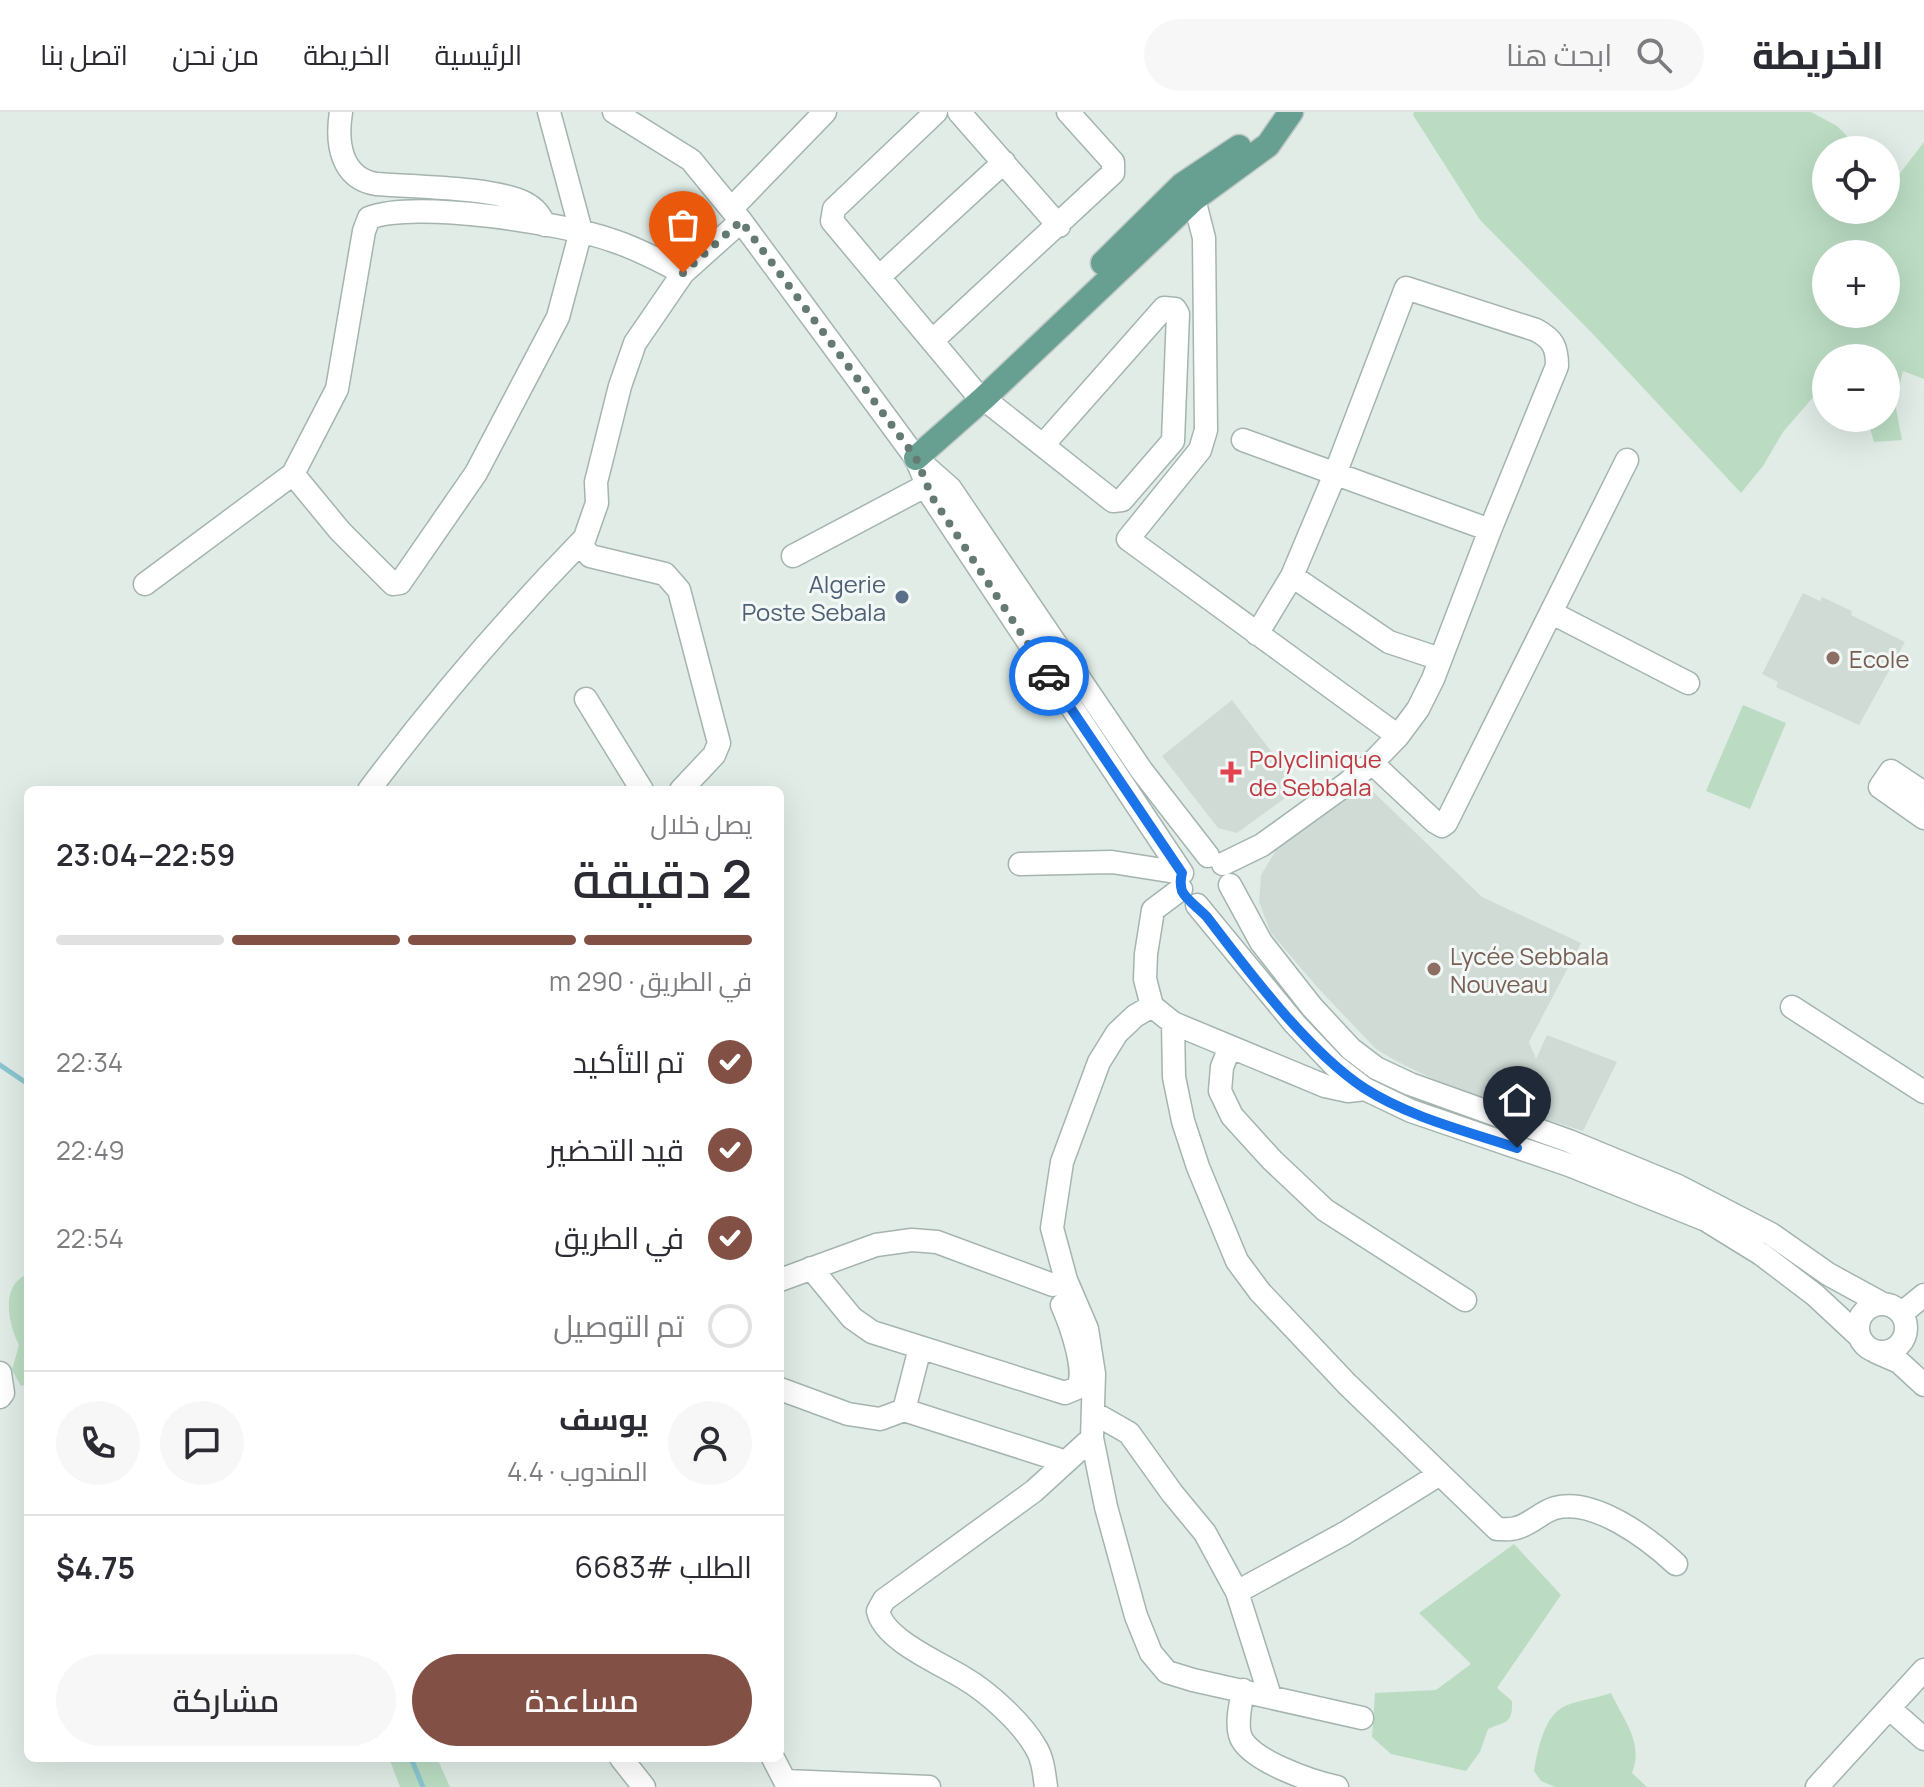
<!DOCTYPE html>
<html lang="ar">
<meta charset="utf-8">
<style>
body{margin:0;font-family:Manrope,Cairo,sans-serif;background:#f7f7f7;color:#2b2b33;direction:rtl;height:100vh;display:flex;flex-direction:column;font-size:30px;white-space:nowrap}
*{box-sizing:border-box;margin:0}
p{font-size:26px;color:#7c7c81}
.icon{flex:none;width:44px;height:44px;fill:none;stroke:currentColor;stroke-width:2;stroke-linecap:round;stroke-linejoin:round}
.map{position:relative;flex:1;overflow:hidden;direction:ltr}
.side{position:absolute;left:24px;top:674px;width:760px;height:976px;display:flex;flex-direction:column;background:#fff;border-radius:12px;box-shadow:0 8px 32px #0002;direction:rtl}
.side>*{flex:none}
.controls{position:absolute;left:1812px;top:24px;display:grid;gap:16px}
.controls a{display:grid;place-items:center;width:88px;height:88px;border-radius:50%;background:#fff;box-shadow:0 8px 32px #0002;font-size:40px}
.pin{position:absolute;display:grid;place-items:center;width:68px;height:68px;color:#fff;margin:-82px -34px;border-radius:50% 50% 50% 0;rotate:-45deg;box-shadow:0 0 8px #0007}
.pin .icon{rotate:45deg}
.courier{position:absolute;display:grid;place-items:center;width:80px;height:80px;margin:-40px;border:6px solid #1a73e8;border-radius:50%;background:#fff;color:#222;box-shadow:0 2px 10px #0007}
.summary em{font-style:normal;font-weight:600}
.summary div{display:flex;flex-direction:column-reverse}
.summary{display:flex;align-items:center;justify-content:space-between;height:136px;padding:0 32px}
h1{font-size:52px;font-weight:600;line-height:60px}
.bar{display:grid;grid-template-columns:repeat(4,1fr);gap:12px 8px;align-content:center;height:96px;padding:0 32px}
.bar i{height:10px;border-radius:6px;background:#e1e1e2}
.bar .on{background:#835045}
.bar p{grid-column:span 4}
.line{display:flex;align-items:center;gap:20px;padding:0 32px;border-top:2px solid #e1e1e2}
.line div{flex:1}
.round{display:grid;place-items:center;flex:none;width:84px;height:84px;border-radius:42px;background:#f7f7f7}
ol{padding:0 32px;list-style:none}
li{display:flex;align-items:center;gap:24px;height:88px}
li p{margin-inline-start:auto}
li .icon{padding:8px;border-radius:50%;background:#835045;color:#fff;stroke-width:4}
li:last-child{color:#7c7c81}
li i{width:44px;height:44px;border:4px solid #e1e1e2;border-radius:50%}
.action{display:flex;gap:16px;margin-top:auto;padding:16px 32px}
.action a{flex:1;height:92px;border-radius:48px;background:#835045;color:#fff;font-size:32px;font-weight:600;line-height:92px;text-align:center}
.action a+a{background:#f7f7f7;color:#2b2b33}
header{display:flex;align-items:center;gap:48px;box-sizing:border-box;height:112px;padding:0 40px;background:#fff;border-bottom:2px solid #e1e1e2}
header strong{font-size:38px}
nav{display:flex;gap:44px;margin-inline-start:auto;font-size:28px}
.search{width:560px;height:72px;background:#f7f7f7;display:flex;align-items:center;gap:20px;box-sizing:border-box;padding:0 28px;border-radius:44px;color:#7c7c81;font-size:30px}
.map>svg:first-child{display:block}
.built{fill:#d0dbd6}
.green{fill:#bbdcc3;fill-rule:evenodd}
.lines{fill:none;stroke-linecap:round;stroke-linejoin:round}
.stream{stroke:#8ac6d0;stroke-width:5}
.minor-casing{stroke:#a4b4ae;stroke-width:25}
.major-casing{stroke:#c1c8c6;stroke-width:27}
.minor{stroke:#fff;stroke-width:22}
.major{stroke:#67a091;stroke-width:24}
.done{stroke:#657a73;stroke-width:8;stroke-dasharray:0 14.4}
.route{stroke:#1a73e8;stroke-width:10}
.service-dot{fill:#5c6f8a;stroke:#f2f8f5;stroke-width:3}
.education-dot{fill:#8d6e63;stroke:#f2f8f5;stroke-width:3}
.health-dot{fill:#e0444e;stroke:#f2f8f5;stroke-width:3}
.labels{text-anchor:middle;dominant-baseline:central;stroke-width:6;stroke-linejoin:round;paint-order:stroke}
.service-label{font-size:24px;fill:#4e5e75;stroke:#f2f8f5;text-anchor:end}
.education-label{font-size:24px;fill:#785e54;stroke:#f2f8f5;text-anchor:start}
.health-label{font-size:24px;fill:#be3a42;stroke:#f2f8f5;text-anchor:start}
</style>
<header>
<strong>الخريطة</strong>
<div class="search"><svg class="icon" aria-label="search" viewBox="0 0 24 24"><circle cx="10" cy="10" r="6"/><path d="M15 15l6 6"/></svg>ابحث هنا</div>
<nav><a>الرئيسية</a><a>الخريطة</a><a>من نحن</a><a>اتصل بنا</a></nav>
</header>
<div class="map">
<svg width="1924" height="1675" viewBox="0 0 1924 1675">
<rect width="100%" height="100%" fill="#e1ece7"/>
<path class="built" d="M 1803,481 L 1820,489 L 1822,485 L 1852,499 L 1851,503 L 1905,530 L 1859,613 L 1776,575 L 1778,570 L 1762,562 Z
M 1232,588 L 1299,676 L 1237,721 L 1218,716 L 1162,644 Z
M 1358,665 L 1482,785 L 1581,831 L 1529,930 L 1536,947 L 1547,923 L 1617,950 L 1583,1019 L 1460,980 L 1398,950 L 1376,937 L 1318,876 L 1271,821 L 1259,790 L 1261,763 L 1276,738 Z"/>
<path class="green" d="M 1414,0 L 1811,0 L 1837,14 L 1861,38 L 1826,38 L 1826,98 L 1886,98 L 1886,63 L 1894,69 L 1924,30 L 1924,267 L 1903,259 L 1895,291 L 1902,328 L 1874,330 L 1867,306 L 1886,306 L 1886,246 L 1826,246 L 1826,277 L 1821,276 L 1783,320 L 1763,354 L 1741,381 L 1592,221 L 1480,108 L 1413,3 ZM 1826,142 L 1886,142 L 1886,202 L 1826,202 Z
M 1743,593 L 1786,611 L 1750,697 L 1706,679 Z
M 28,1162 L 28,1272 L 21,1274 L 12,1258 L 19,1233 C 8,1211 0,1173 28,1162 Z
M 1514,1432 L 1561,1483 L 1497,1576 L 1512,1589 C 1513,1612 1506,1609 1488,1617 L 1480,1640 L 1466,1659 L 1391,1642 L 1372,1625 L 1375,1581 L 1436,1578 L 1471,1552 L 1419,1501 Z
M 1611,1581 C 1624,1609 1644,1631 1632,1661 L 1647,1675 L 1555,1675 L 1541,1669 L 1534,1659 C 1538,1637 1544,1602 1567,1593 C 1581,1588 1597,1586 1611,1581 Z
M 389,1646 L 437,1646 L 450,1675 L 400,1675 Z"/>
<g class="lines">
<path class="stream" d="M 0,953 L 28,972
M 411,1646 L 423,1675"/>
<g class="minor-casing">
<path id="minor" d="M 341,0 C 336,31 341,66 376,72 C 413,75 493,75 525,91 C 535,96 540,103 545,113
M 614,0 L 691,48 L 741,109 L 916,346 L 950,376 L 1142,659 L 1208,744
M 936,0 L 834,97 L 832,109 L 974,279 L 1113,389 L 1122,388 L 1173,329 L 1178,202 L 1175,197 L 1164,196 L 1043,333
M 959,0 L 1059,114
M 1187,73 L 1194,87 L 1204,126 L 1206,318 L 1200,338 L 1128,427 L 1398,624
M 732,96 L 825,0
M 879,165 L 1004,50
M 932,229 L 1113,61 L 1113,50 L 1068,0
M 1243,328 L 1490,418
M 918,351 L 932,385 L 1182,761
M 293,362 L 340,419 L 393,472 L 400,471 L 476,361 L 558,205 L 581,119 L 549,0
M 793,444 L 927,373
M 1292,464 L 1389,530 L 1440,547
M 145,472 L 293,362 L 337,277 L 364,119 L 369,106 C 415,88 562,111 611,128 C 636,136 659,148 683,161
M 1552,501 L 1688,571
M 586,587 L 642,678
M 1372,651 L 1435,710 L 1442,714 L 1446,711 L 1627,348
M 369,678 C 435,590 506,507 583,428
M 681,678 L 714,643 L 719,631 L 679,478 L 665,462 L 590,444 L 582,434 L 597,391 L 596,370 L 620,274 L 635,231 L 683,161 L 741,109
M 1924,681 L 1891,659 L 1880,675 L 1924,706
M 1020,752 L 1112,750 L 1182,761
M 1223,752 L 1262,733 L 1345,673 L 1372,651 L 1398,624 L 1418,597 L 1433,567 L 1490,418 L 1557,254 C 1557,235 1553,227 1536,218 L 1406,176 L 1335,362 L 1292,464 L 1257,522
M 1230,773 L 1261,830 L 1312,895 L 1351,937 L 1376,956 L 1410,972 L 1569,1029 L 1678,1074 L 1771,1122 L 1828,1162 L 1881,1191
M 1181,777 L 1153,798 L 1146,842 L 1145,867 L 1152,894 L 1173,911 L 1325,974 L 1348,979 L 1365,977
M 1197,793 L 1295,912 L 1334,953 L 1365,977 L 1411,999 L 1569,1053 L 1706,1108 L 1761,1142 L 1815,1183 L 1858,1223
M 1152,894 L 1135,904 L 1117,921 L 1099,950 L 1062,1050 L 1052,1116 L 1066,1168 L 1087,1217 L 1094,1262 L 1092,1326 L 1106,1395 L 1136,1504 L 1151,1541 L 1167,1560 L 1193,1568 L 1362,1606
M 1792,895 L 1924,980
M 1173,911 L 1174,965 L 1183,1009 L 1198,1055 L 1237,1149 L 1260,1180 L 1347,1272 L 1497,1417 C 1503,1417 1510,1418 1516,1416 C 1530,1413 1541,1400 1555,1396 C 1594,1385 1649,1427 1676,1452
M 1230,935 L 1222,955 L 1220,979 L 1232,1004 L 1272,1048 L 1325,1098 L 1465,1188
M 811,1156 L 852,1206 L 872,1220 L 1065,1281 L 1077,1276 C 1088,1260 1070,1211 1062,1193
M 780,1168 L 876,1133 L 912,1128 L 937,1130 L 1053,1173 L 1066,1168
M1858 1216a24 24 0 1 1 48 0a24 24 0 1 1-48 0Z
M 1902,1201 L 1924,1183
M 1876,1240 L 1899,1250 L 1924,1273
M 0,1261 L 3,1281 L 0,1285
M 780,1277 L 848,1302 L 880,1307 L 904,1298 L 920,1236
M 904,1298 L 1057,1347
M 1094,1301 L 1129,1321 L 1172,1381 L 1205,1421 L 1237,1480 L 1270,1584
M 1237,1480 L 1345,1421 L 1440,1362
M 1243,1578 C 1241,1592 1236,1609 1240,1623 C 1247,1648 1313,1670 1337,1675
M 1890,1597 L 1924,1627
M 621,1646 L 644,1675
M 773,1646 L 788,1675
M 786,1669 L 929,1675
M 1046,1675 C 1044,1661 1043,1646 1035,1634 C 1021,1610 988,1580 964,1566 C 940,1551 884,1528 878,1499 L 884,1488 L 1034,1379 L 1092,1326
M 1817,1675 L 1924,1558"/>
</g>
<g class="major-casing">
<path id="major" d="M 1103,151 L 1182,73 L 1239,35
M 916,346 L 984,286 L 1194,87 L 1268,33 L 1291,0"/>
</g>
<use href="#minor" class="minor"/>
<use href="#major" class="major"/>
</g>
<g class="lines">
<path class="done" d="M 683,161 L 741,109 L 916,346 L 932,385 L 1049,564"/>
<path class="route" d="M 1049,564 L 1182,761 C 1180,768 1180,772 1182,779 C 1187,789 1199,796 1207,805 C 1248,859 1308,939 1364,976 C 1409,1005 1466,1019 1517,1036"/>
</g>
<circle class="service-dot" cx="902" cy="485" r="8"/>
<g class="education-dot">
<circle cx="1833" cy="546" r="8"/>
<circle cx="1434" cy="857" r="8"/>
</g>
<path class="health-dot" d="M1227 648h8v8h8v8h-8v8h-8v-8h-8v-8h8z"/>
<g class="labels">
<g class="service-label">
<text x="886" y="471">Algerie<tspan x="886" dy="28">Poste Sebala</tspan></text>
</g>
<g class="education-label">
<text x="1849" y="546">Ecole</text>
<text x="1450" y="843">Lycée Sebbala<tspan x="1450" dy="28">Nouveau</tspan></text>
</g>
<g class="health-label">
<text x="1249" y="646">Polyclinique<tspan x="1249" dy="28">de Sebbala</tspan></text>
</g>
</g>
</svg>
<div class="controls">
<a><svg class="icon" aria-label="locate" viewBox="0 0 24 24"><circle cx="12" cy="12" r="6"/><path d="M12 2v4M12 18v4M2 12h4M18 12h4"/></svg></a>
<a>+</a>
<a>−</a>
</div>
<div class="pin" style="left:683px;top:161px;background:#ea580c"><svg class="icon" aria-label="bag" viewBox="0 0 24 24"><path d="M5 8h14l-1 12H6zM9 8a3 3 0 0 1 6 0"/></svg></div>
<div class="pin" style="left:1517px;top:1036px;background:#1f2937"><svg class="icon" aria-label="home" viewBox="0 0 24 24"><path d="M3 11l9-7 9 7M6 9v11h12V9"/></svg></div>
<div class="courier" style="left:1049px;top:564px"><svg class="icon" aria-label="car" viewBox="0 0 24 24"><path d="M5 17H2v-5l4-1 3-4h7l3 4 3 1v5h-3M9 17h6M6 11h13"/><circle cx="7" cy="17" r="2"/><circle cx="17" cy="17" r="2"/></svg></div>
<section class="side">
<div class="summary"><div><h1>2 دقيقة</h1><p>يصل خلال</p></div><em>22:59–23:04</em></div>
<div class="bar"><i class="on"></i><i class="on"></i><i class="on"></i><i></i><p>في الطريق · 290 m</p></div>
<ol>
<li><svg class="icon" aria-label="check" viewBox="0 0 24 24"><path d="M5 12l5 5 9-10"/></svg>تم التأكيد<p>22:34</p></li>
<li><svg class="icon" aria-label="check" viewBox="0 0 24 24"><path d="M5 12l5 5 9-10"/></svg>قيد التحضير<p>22:49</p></li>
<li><svg class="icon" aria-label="check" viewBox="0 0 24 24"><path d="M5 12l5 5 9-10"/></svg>في الطريق<p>22:54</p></li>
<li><i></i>تم التوصيل</li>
</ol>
<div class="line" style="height:144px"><a class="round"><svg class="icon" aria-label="person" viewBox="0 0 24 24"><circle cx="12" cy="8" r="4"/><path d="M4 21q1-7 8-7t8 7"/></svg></a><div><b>يوسف</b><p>المندوب · 4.4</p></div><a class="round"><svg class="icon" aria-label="chat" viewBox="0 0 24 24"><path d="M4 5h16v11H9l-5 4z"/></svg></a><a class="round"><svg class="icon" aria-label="phone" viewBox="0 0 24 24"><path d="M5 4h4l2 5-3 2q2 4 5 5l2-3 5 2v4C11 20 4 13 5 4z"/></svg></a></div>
<div class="line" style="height:104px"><div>الطلب #6683</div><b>$4.75</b></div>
<div class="action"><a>مساعدة</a><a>مشاركة</a></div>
</section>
</div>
